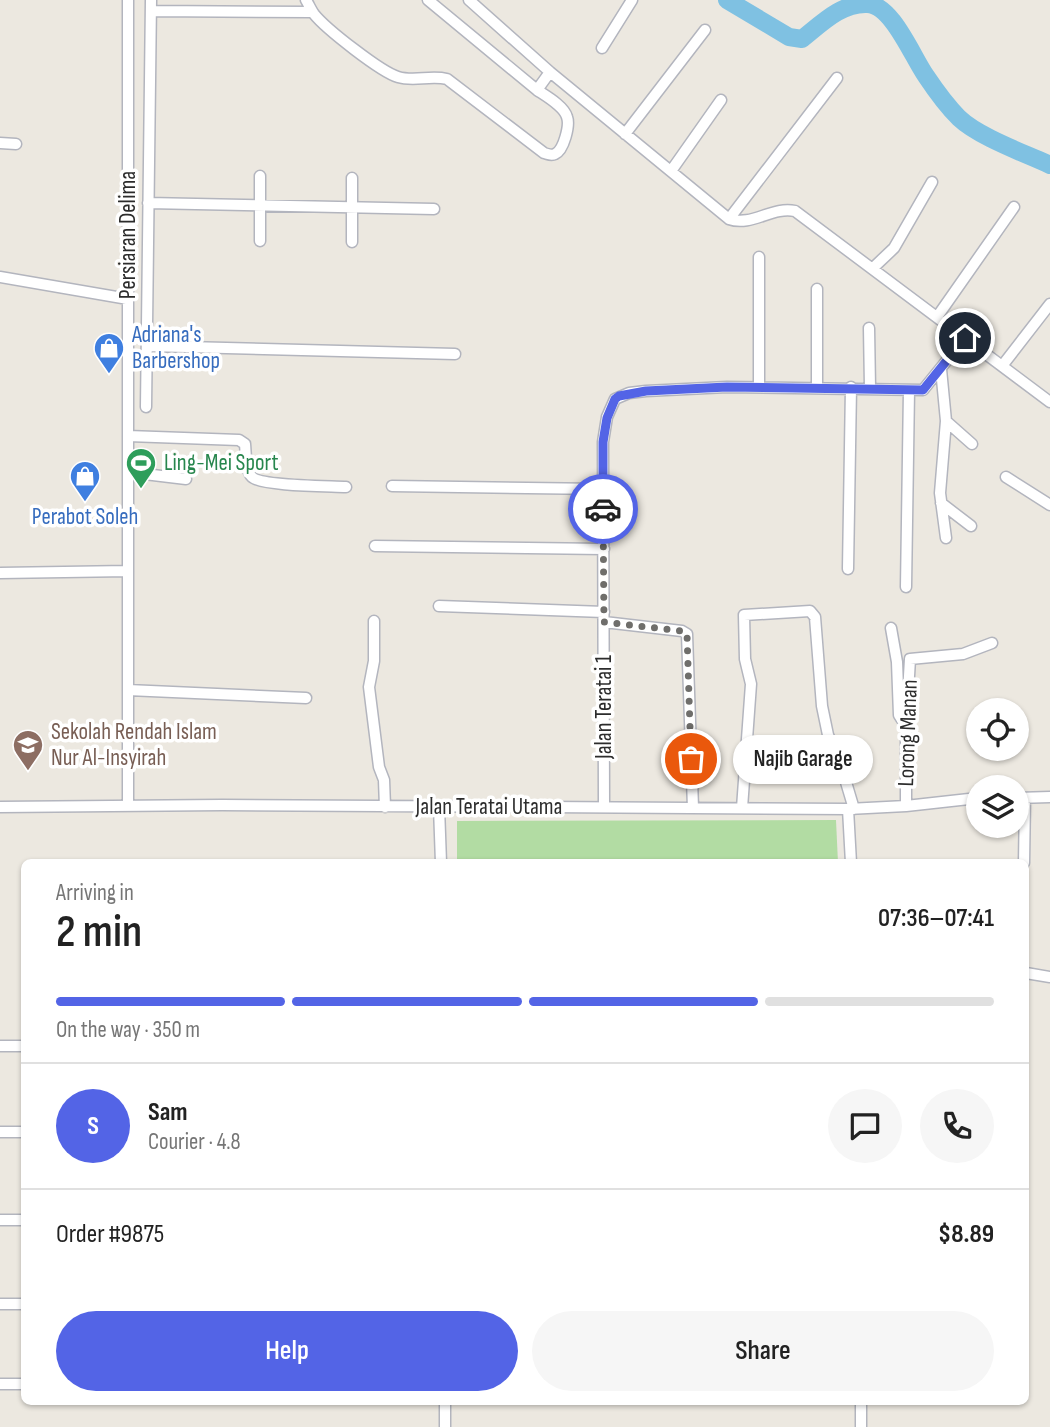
<!DOCTYPE html>
<meta charset="utf-8">
<style>
body{margin:0;font-family:"Sofia Sans Condensed",sans-serif;background:#f6f6f6;color:#222;height:100vh;display:flex;flex-direction:column;font-size:26px;white-space:nowrap}
*{box-sizing:border-box;margin:0}
p{font-size:23px;color:#767676}
.icon{flex:none;width:38px;height:38px;fill:none;stroke:currentColor;stroke-width:2;stroke-linecap:round;stroke-linejoin:round}
.map{position:relative;flex:1;overflow:hidden}
.panel{position:absolute;left:21px;top:859px;width:1008px;height:546px;display:flex;flex-direction:column;background:#fff;border-radius:10px;box-shadow:0 2px 5px #0004}
.panel>*{flex:none}
.buttons{position:absolute;left:966px;top:698px;display:grid;gap:14px}
.buttons a{display:grid;place-items:center;width:63px;height:63px;border-radius:50%;background:#fff;box-shadow:0 2px 5px #0004;font-size:35px}
.pin{position:absolute;display:grid;place-items:center;width:60px;height:60px;color:#fff;margin:-30px;border:4px solid #fff;border-radius:50%;box-shadow:0 2px 7px #0007}
.courier{position:absolute;display:grid;place-items:center;width:70px;height:70px;margin:-35px;border:5px solid #5364e6;border-radius:50%;background:#fff;color:#222;box-shadow:0 2px 9px #0007}
.bubble{position:absolute;height:49px;border-radius:24px;background:#fff;box-shadow:0 2px 5px #0004;font-size:23px;font-weight:600;line-height:49px;text-align:center}
.summary em{font-style:normal;font-weight:600}
.summary div{display:flex;flex-direction:column-reverse}
.summary{display:flex;align-items:center;justify-content:space-between;height:119px;padding:0 35px}
h1{font-size:46px;font-weight:600;line-height:52px}
.bar{display:grid;grid-template-columns:repeat(4,1fr);gap:10px 7px;align-content:center;height:84px;padding:0 35px}
.bar i{height:9px;border-radius:5px;background:#e0e0e0}
.bar .current{background:#5364e6}
.bar p{grid-column:span 4}
.line{display:flex;align-items:center;gap:18px;padding:0 35px;border-top:2px solid #e0e0e0}
.line div{flex:1}
.round{display:grid;place-items:center;flex:none;width:74px;height:74px;border-radius:37px;background:#f6f6f6}
.action{display:flex;gap:14px;margin-top:auto;padding:14px 35px}
.action a{flex:1;height:80px;border-radius:42px;background:#5364e6;color:#fff;font-size:28px;font-weight:600;line-height:80px;text-align:center}
.action a+a{background:#f6f6f6;color:#222}
.map>svg:first-child{display:block}
.green{fill:#b2dca3}
.lines{fill:none;stroke-linecap:round;stroke-linejoin:round}
.river{stroke:#7fc1e2;stroke-width:18}
.minor-casing{stroke:#b3b5be;stroke-width:13}
.minor{stroke:#fff;stroke-width:10}
.done{stroke:#6f6e6b;stroke-width:7;stroke-dasharray:0 12.6}
.route{stroke:#5364e6;stroke-width:9}
.labels{text-anchor:middle;dominant-baseline:central;stroke-width:7;stroke-linejoin:round;paint-order:stroke}
.street-label{font-size:23px;fill:#2c2c2c;stroke:#fff}
.shop-label{font-size:23px;fill:#366cbe;stroke:#fff;text-anchor:start}
.leisure-label{font-size:23px;fill:#27864d;stroke:#fff;text-anchor:start}
.education-label{font-size:23px;fill:#785e54;stroke:#fff;text-anchor:start}
</style>
<div class="map">
<svg width="1050" height="1427" viewBox="0 0 1050 1427">
<rect width="100%" height="100%" fill="#ece8e0"/>
<path class="green" d="M 836,820 L 838,863 L 457,863 L 457,821 Z"/>
<g class="lines">
<path class="river" d="M 727,0 L 789,37 L 802,39 C 821,24 841,3 867,4 C 892,4 913,58 926,76 C 936,91 947,106 959,118 C 979,137 1024,153 1050,165"/>
<g class="minor-casing">
<path id="minor" d="M 128,0 L 128,806
M 306,0 C 309,5 311,10 314,14 C 326,29 381,72 398,77 C 414,82 430,75 447,79 L 544,153 C 548,154 551,156 555,154 C 564,150 570,125 567,117 C 564,106 546,96 537,90 L 550,72
M 428,0 L 537,90
M 469,0 L 550,72 L 729,219 C 752,227 772,206 795,211 L 1050,402
M 151,11 L 312,12
M 602,48 L 632,0
M 625,134 L 705,30
M 0,143 L 16,144
M 671,171 L 721,100
M 260,176 L 260,241
M 352,178 L 352,242
M 148,203 L 434,209
M 729,219 L 837,78
M 873,268 L 894,248 L 932,182
M 0,277 L 128,299
M 937,317 L 1014,207
M 869,328 L 870,388
M 147,346 L 455,354
M 1002,366 L 1050,304
M 941,369 L 946,421 L 940,493 L 946,538
M 759,386 L 759,257
M 817,387 L 817,289
M 146,407 L 151,0
M 946,421 L 972,444
M 128,436 L 239,440 L 245,444 C 246,453 245,470 252,477 C 261,486 329,486 346,487
M 128,472 L 186,479
M 1006,477 L 1050,505
M 392,486 L 603,489
M 941,503 L 971,526
M 375,546 L 604,549
M 848,569 L 851,387
M 0,573 L 128,571
M 906,587 L 909,390
M 439,606 L 604,612
M 374,621 L 374,661 L 369,687 L 379,767 L 384,780 L 385,807
M 604,622 L 682,631 L 687,634 L 693,808
M 891,628 L 897,662 L 899,715 L 906,726
M 128,690 L 306,698
M 1017,798 L 1050,797
M 906,806 L 906,726 L 910,659 L 963,654 L 992,643
M 0,807 L 222,805 L 848,809 L 906,806 L 978,798
M 439,807 L 441,863
M 604,807 L 603,442 L 607,417 L 615,399 L 629,393 L 646,391 L 727,387 L 923,390 L 965,338
M 742,808 L 751,684 L 745,659 L 744,615 L 810,611 L 815,617 L 822,706 L 828,735 L 843,772 L 854,809
M 848,809 L 851,863
M 1024,863 L 1025,798
M 1026,973 L 1050,977
M 0,1046 L 24,1046
M 0,1132 L 24,1132
M 0,1220 L 24,1220
M 0,1304 L 24,1304
M 0,1384 L 24,1384
M 445,1402 L 445,1427
M 861,1427 L 861,1402"/>
</g>
<use href="#minor" class="minor"/>
</g>
<g class="lines">
<path class="done" d="M 603,509 L 604,622 L 682,631 L 687,634 L 691,759"/>
<path class="route" d="M 603,509 L 603,442 L 607,418 L 615,399 L 619,396 L 646,391 L 727,387 L 923,390 L 965,338"/>
</g>
<defs>
<g id="shop-pin" transform="scale(1.575)"><path d="M0 17L-7.5 6A9.5 9.5 0 1 1 7.5 6Z" fill="#3f7fe0" stroke="#fff"/><path d="M-5-2.5h2.3a2.7 3.5 0 0 1 5.4 0H5L5.5 6h-11ZM-1.5-2.5h3a1.5 2.3 0 0 0-3 0Z" fill="#fff"/></g>
<g id="stadium-pin" transform="scale(1.575)"><path d="M0 17L-7.5 6A9.5 9.5 0 1 1 7.5 6Z" fill="#2e9e5b" stroke="#fff"/><path d="M0-5a6.5 5 0 1 0 0 10a6.5 5 0 1 0 0-10ZM-3.5-1.8h7v3.6h-7Z" fill="#fff"/></g>
<g id="school-pin" transform="scale(1.575)"><path d="M0 17L-7.5 6A9.5 9.5 0 1 1 7.5 6Z" fill="#8d6e63" stroke="#fff"/><path d="M0-5L7-2L0 1L-7-2ZM-4 1L0 2.5L4 1V4Q0 6-4 4Z" fill="#fff"/></g>
</defs>
<g fill-rule="evenodd">
<use href="#shop-pin" x="109" y="348"/>
<use href="#stadium-pin" x="141" y="463"/>
<use href="#shop-pin" x="85" y="476"/>
<use href="#school-pin" x="28" y="745"/>
</g>
<g class="labels">
<g class="street-label">
<text transform="translate(128 235) rotate(-90)">Persiaran Delima</text>
<text transform="translate(604 707) rotate(-90)">Jalan Teratai 1</text>
<text transform="translate(908 733) rotate(-88)">Lorong Manan</text>
<text x="489" y="807">Jalan Teratai Utama</text>
</g>
<g class="shop-label">
<text x="132" y="335">Adriana's<tspan x="132" dy="26">Barbershop</tspan></text>
<text x="85" y="517" text-anchor="middle">Perabot Soleh</text>
</g>
<g class="leisure-label">
<text x="164" y="463">Ling-Mei Sport</text>
</g>
<g class="education-label">
<text x="51" y="732">Sekolah Rendah Islam<tspan x="51" dy="26">Nur Al-Insyirah</tspan></text>
</g>
</g>
</svg>
<div class="buttons">
<a><svg class="icon" aria-label="locate" viewBox="0 0 24 24"><circle cx="12" cy="12" r="6"/><path d="M12 2v4M12 18v4M2 12h4M18 12h4"/></svg></a>
<a><svg class="icon" aria-label="layers" viewBox="0 0 24 24"><path d="M12 4l9 5-9 5-9-5zM3 14l9 5 9-5"/></svg></a>
</div>
<div class="pin" style="left:691px;top:759px;background:#ea580c"><svg class="icon" aria-label="bag" viewBox="0 0 24 24"><path d="M5 8h14l-1 12H6zM9 8a3 3 0 0 1 6 0"/></svg></div>
<div class="pin" style="left:965px;top:338px;background:#1f2937"><svg class="icon" aria-label="home" viewBox="0 0 24 24"><path d="M3 11l9-7 9 7M6 9v11h12V9"/></svg></div>
<div class="courier" style="left:603px;top:509px"><svg class="icon" aria-label="car" viewBox="0 0 24 24"><path d="M5 17H2v-5l4-1 3-4h7l3 4 3 1v5h-3M9 17h6M6 11h13"/><circle cx="7" cy="17" r="2"/><circle cx="17" cy="17" r="2"/></svg></div>
<div class="bubble" style="left:733px;top:735px;width:140px">Najib Garage</div>
<section class="panel">
<div class="summary"><div><h1>2 min</h1><p>Arriving in</p></div><em>07:36–07:41</em></div>
<div class="bar"><i class="current"></i><i class="current"></i><i class="current"></i><i></i><p>On the way · 350 m</p></div>
<div class="line" style="height:126px"><b class="round" style="background:#5364e6;color:#fff">S</b><div><b>Sam</b><p>Courier · 4.8</p></div><a class="round"><svg class="icon" aria-label="chat" viewBox="0 0 24 24"><path d="M4 5h16v11H9l-5 4z"/></svg></a><a class="round"><svg class="icon" aria-label="phone" viewBox="0 0 24 24"><path d="M5 4h4l2 5-3 2q2 4 5 5l2-3 5 2v4C11 20 4 13 5 4z"/></svg></a></div>
<div class="line" style="height:91px"><div>Order #9875</div><b>$8.89</b></div>
<div class="action"><a>Help</a><a>Share</a></div>
</section>
</div>
